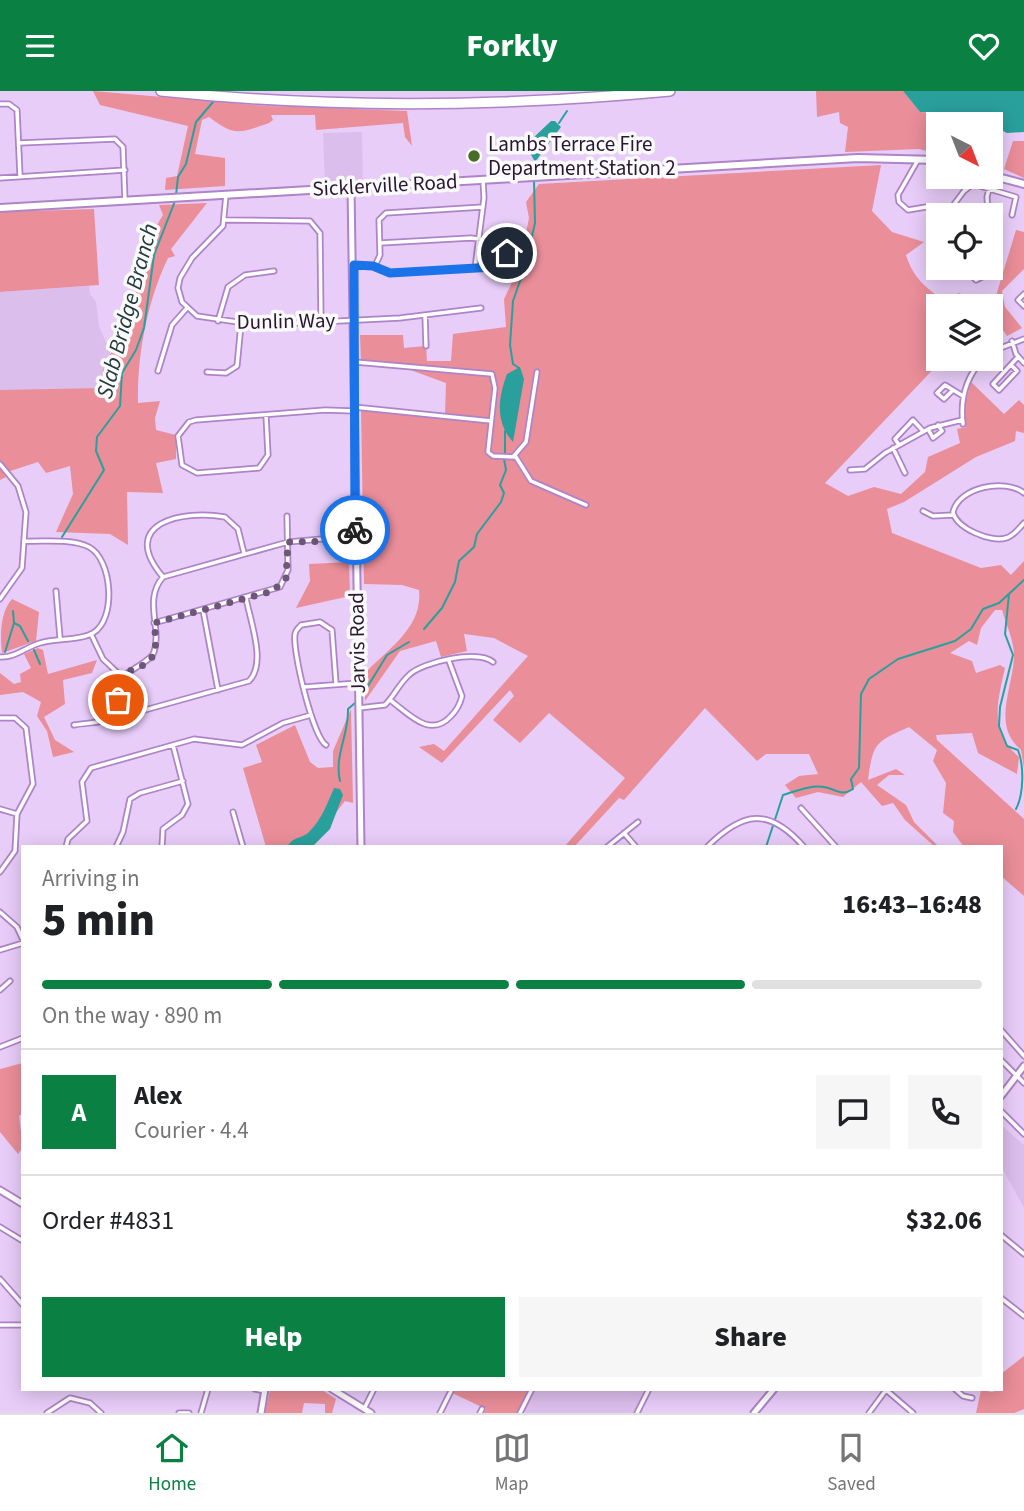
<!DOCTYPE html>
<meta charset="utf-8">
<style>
body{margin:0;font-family:"Source Sans 3",sans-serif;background:#f6f6f6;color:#202124;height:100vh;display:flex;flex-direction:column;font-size:26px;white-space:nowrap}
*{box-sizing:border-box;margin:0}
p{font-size:23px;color:#757577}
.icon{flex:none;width:38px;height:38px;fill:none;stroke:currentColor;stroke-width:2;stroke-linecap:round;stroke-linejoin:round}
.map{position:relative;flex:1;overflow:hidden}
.sheet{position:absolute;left:21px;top:754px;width:982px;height:546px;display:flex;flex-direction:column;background:#fff;border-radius:0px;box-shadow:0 4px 18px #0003}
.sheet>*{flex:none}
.needle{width:46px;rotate:138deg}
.controls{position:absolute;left:926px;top:21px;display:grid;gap:14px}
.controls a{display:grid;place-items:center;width:77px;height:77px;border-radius:0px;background:#fff;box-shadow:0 4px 18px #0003;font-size:35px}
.pin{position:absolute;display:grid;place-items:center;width:60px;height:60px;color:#fff;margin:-30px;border:4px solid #fff;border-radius:50%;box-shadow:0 2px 7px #0007}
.courier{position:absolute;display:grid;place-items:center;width:70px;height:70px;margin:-35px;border:5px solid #1a73e8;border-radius:50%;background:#fff;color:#222;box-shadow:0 2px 9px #0007}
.head em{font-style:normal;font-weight:800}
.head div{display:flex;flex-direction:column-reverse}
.head{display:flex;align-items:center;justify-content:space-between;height:119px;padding:0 21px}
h1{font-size:46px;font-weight:800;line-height:52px}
.bar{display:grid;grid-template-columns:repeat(4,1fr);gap:10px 7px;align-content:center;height:84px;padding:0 21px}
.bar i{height:9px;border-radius:5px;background:#e0e0e0}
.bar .selected{background:#0b8043}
.bar p{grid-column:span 4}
.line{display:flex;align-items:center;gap:18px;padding:0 21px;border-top:2px solid #e0e0e0}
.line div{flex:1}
.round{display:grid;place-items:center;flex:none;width:74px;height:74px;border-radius:0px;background:#f6f6f6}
.button{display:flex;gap:14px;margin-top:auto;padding:14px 21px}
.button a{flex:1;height:80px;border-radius:0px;background:#0b8043;color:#fff;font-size:28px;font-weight:800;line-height:80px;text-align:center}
.button a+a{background:#f6f6f6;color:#202124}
header{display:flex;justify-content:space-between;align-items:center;height:91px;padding:0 21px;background:#0b8043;color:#fff;font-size:32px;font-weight:800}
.tabs{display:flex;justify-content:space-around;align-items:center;height:98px;border-top:2px solid #e0e0e0;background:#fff;font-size:19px;color:#757577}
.tabs a{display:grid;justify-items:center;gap:4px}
.tabs .selected{color:#0b8043}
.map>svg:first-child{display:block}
.built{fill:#dcbeec}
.green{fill:#ea8e99}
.water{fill:#2aa09d}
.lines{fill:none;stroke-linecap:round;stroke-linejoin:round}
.stream{stroke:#2aa09d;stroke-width:2}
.minor-casing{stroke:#af83c7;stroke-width:7}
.tertiary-casing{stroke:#af83c7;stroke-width:9}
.secondary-casing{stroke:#af83c7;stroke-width:10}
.motorway-casing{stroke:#af83c7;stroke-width:12}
.minor{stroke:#fff;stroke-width:3.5}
.tertiary{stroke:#fff;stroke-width:5}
.secondary{stroke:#fff;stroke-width:6}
.motorway{stroke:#fff;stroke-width:9}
.done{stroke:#6c5778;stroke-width:7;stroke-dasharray:0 12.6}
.route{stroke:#1a73e8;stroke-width:9}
.poi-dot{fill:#476c26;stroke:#fafafa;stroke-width:2.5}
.labels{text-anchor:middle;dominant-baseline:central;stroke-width:7;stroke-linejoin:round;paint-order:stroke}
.poi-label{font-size:21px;fill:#291732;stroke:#fafafa;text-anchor:start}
.street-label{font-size:21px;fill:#291732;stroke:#fafafa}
.water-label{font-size:23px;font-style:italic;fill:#223b3a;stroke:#fafafa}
</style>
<header><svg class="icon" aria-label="menu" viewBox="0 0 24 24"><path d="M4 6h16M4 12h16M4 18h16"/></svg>Forkly<svg class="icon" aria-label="heart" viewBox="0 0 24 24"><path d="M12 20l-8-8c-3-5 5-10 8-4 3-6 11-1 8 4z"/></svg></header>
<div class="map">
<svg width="1024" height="1322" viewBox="0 0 1024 1322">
<rect width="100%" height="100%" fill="#e8cdf9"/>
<path class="built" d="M 362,41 L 363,96 L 325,97 L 323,42 Z
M 89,195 L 90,203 L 96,211 L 99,235 L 108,256 L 116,256 L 110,261 L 102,297 L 0,303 L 0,201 Z
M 1001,1034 L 1024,1054 L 1024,1117 L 1001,1075 Z
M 532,1299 L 649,1299 L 637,1322 L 526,1322 L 521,1319 Z"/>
<path class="green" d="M 93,0 L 267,15 L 407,20 L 412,55 L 405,46 L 403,32 L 316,39 L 315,24 L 271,24 L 273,29 L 269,32 C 240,42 235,46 209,26 L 202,29 L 195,63 L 225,67 L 225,95 L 165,99 L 166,87 L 177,85 L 188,35 L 100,14 Z
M 816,0 L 903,0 L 920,21 L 946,22 L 956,33 L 938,33 L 938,63 L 919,58 L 845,61 L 848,36 L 840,32 L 839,21 L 817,26 Z
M 1013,50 L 1024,50 L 1024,87 L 1004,78 Z
M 881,74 L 872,120 L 892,141 L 924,151 L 906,164 C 913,187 926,197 945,210 L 959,202 L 982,213 L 995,208 L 1016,139 L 1024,141 L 1024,178 L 1002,200 L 1005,216 L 1022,237 L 1007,245 L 991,222 L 990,215 L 938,215 L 938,268 L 943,268 L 825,392 L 848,405 L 874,396 L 901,403 L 925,381 L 928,366 L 960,352 L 957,338 L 966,336 L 965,313 L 971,291 L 1004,323 L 1019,309 L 1024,314 L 1024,342 L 1016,340 L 1015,350 L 976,366 L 904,411 L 887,418 L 892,442 L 981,477 L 1001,474 L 1011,484 L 1024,470 L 1024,677 L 1021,659 C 992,634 1012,600 1014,567 C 1015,552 1006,533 1002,519 L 995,519 L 981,537 L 977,554 L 969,550 L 950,562 L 972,570 L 976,582 L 1000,574 L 1005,577 C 997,612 989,641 1019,666 L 1017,683 L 978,662 L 972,642 L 936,644 L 937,649 L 1024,728 L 1024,805 L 1001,785 L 1001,756 L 964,756 L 953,741 L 954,730 L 943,722 L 946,692 L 933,670 L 937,659 L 909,636 C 875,651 873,652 868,689 L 896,678 L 905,684 L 889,684 L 877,694 L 906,714 L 914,731 L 939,756 L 935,756 L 905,729 L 893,712 L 882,715 L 861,691 L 843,706 L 818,701 L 796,707 L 785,694 L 799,685 L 818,683 L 809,663 L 766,663 L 757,670 L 705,617 L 624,709 L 619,707 L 574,756 L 564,756 L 625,687 L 549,622 L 520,652 L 493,629 L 514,605 L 510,599 L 442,672 L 419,656 L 434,653 L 444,660 L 528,565 L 494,547 L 464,543 L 467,560 L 441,566 L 436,550 L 400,560 L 365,610 L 365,582 C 389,557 423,536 419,499 L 402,494 L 364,493 L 361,318 L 445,324 L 446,292 L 405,277 L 361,274 L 360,244 L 403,244 L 404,257 L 426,255 L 427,270 L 451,270 L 453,243 L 506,236 L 504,208 L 519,177 L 529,127 L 526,111 L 539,93 Z
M 207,112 L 171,158 L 175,165 L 168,167 C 147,211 137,264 138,312 L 160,310 L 155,327 L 156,339 L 176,344 L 176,368 L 156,372 L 163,402 L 127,401 L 128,454 L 110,443 L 56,441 L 73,403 L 70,375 L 46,382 L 38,371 L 4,382 L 6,386 L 0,389 L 0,299 L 102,297 C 101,277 106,264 122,251 L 122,215 L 140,186 L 140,162 L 163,124 L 159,114 Z
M 94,118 L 99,194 L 0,201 L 0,121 Z
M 349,471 L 350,505 L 296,517 L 310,490 L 309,473 Z
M 12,508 L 39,521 L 36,550 L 2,562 C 0,546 0,521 12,508 Z
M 38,557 L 43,559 L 48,583 L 97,569 L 92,582 L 63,589 L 65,613 L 44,626 L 55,649 L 74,661 L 53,666 L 47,640 L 37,625 L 41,611 L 23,601 L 0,604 L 0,582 L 14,593 L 21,591 L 20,583 L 31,577 L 24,563 Z
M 351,618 L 353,712 L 345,710 L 309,756 L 266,756 L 243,677 L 262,671 L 256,654 L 295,634 L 310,671 L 318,677 L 333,676 L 333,660 Z
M 23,972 L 23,1022 L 19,1025 L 23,1056 L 18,1063 L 0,1041 L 0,978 Z
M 1024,1265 L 1024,1318 L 1014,1322 L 976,1322 L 981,1299 L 992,1301 L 1001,1298 L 1001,1283 Z
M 452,1298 L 532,1299 L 520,1322 L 484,1322 L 486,1318 L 450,1301 Z
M 270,1299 L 322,1299 L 336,1308 L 332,1322 L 325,1322 L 325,1313 L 304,1312 L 302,1322 L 265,1322 Z"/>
<path class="water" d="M 903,0 L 1024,0 L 1024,41 L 1007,42 L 989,33 L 953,33 L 944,21 L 920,21 Z
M 551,30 L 555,30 L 561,36 L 535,71 L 529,60 L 532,48 Z
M 520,276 L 524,288 L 513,351 C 495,331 498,307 507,283 Z
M 334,697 L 340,698 L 343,704 L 330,738 L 312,756 L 287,756 C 293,745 302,748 309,741 C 322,728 327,713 334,697 Z"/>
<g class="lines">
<path class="stream" d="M 559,32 L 567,20
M 176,104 L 178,86 L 186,73 L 196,31 L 213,11
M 519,277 L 513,273 L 510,254 L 513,210 L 525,176 L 535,132 L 534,89
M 505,364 L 505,340
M 62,446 L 104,379 L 96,360 L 97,346 L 120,315 L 122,282 L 136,259 L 144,237 L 154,164 L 175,110
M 1009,503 L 1005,543 L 1013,564 L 1000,616 L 999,635 L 1007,655 L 1018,659 C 1024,674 1024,703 1016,718
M 13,520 L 14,532 L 20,535 L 28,550
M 424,538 L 442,517 L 455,491 L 459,470 L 474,456 L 477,443 L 501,411 L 504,402 L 500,394 L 506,379 L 504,368
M 34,559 L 40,573
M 5,561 L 14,532
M 363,603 L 387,564 L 409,551
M 340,690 C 334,664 349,644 348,618 L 355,612
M 766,756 L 783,704 C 796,700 811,694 824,696 C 836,698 841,706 853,698 L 851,688 L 859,677 L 861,603 L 869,588 L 898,568 L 955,550 L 971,538 L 983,518 L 999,512 L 1024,489"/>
<g class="minor-casing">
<path id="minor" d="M 0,13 L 9,13 L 17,19 L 20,85
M 20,52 L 115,48 L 123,56 L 125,110
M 918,69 L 898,104 L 899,111 L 908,119 L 926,116 L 944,124
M 0,87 L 125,79
M 226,104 L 223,135 L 192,167 L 180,187 L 178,197 L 182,211 L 197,225 L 258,234 L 400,227 L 481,217
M 946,124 L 964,100 L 973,93 L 1016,106 L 1012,124
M 988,124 L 987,106 L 992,85
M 226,129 L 310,130 L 320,142 L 321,229
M 990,157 L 997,161
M 938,169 L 933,176 L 938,184 L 946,184 L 946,177
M 354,174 L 373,175 L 390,182 L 494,176 L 504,172 L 507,162 L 501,151 L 471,147 L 380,152
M 375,175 L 380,164 L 379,129 L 386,122 L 483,116
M 475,177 L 484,107 L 483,89
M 974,177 L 973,186 L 976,189 L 982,186 L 984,177
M 1024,203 L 1018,209 L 1024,215
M 425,224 L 426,255
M 218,230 L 228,196 L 245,184 L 274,180
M 990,250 L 995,258
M 1012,250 L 1016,263 L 1024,272
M 990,261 L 1024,248
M 355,271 L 492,283 L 495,297 L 488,361 L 493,365 L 516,366 L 531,390 L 586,414
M 1011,274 L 1017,280 L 999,299 L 993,293 L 1018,266
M 158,280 L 172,234 L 187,217
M 207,281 L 226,282 L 237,275 L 241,233
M 952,300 L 944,308 L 937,302 L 945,294 L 963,305
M 354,316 L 491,330
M 266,324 L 268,364 L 259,377 L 197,382 L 182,374 L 178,345 L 189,331 L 196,329 L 325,319 L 354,320
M 963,333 C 960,309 966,286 983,268
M 928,338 L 933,347 L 942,340 L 938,334
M 899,354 L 895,348 L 913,329 L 923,340
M 893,357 L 905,382
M 513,366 L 526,351 L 537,281
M 0,373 L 18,395 L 26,421 L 22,477 L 0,508
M 850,379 L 865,378 L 885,362 L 930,337 L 962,329
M 1024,402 C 1005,387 959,396 953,421 C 956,437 991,452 1006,447 C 1014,445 1019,437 1024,432
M 923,420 L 933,425 L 953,424
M 330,448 L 355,450
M 163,486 C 117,432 183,418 225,426 L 238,438 L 244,462
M 56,500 L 60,547
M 246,507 C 250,530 267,572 249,590 L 145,619 C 137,621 130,621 124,616 C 89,589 149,577 154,561 C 162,536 143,509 163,486 L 288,451 L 355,445
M 203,519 L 218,599
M 154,532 L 280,496 L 288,479 L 287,425
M 91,543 L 103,568 L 121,585
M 0,566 C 15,567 26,556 40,552 C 56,547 79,550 93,542 C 117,528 112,468 89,456 C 71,447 43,451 24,450
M 304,596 L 358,592
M 390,609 C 409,623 430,648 451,625 C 457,619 460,614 462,605 L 449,570
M 359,617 L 385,614 C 394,605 399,593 409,584 C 422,571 478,558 493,571
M 0,627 L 15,627 L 26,637 L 33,693 L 17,723 L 15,760 L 0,781
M 74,634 C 94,630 109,635 123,615
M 326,654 C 313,646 292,559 295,543 C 296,538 298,538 301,534 L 320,531 L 332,539 L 336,593
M 801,717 L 836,756
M 0,718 L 17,723
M 233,721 L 243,756
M 624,742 L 636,756
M 66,756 L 68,748 L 87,730 L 82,691 L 91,677 L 194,648 L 242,654 L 283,632 L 311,624
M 116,756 L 123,741 L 130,708 L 140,702 L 183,690
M 162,756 L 163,738 L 182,724 L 188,713 L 173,654
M 607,756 L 638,731
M 707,756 C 743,720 769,716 804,756
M 0,821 L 17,836 L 23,849
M 0,859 L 23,852
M 0,899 L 10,890
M 1001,939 L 1024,965
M 0,956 L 23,947
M 1001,969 L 1024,992
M 1001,1020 L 1024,1043
M 0,1136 L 23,1150
M 1001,1144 L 1024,1163
M 0,1188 L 23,1214
M 1001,1207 L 1024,1225
M 0,1234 L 23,1234
M 255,1298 L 265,1300
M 885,1298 L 913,1322
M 955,1298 L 963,1305 L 972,1307
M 364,1318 L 374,1298
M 47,1322 L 70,1307 L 90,1312 L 101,1322
M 179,1322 L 189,1322
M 201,1322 L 208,1298
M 440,1322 L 452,1298
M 480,1322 L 482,1318
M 520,1322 L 532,1298
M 637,1322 L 649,1298
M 869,1322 L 886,1299"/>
</g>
<g class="tertiary-casing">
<path id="tertiary" d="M 351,97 L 361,756
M 1001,1005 L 1024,975
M 0,1099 L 23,1113
M 332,1298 L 371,1322
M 261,1322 L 265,1298
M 754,1322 L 774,1298"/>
</g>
<g class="secondary-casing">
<path id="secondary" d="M 990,84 L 1024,93
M 0,117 L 858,67 L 938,69"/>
</g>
<g class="motorway-casing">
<path id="motorway" d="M 161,0 C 331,18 500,16 670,0"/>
</g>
<use href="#minor" class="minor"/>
<use href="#tertiary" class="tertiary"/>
<use href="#secondary" class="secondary"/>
<use href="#motorway" class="motorway"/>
</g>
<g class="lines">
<path class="done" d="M 118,609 C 105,575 141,584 152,566 C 158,556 155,542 154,532 L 273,500 L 286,487 L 288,451 L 356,450 L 355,439"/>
<path class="route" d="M 355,439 L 354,174 L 373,175 L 390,182 L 494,176 L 504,172 L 507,162"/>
</g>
<circle class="poi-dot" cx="474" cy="65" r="7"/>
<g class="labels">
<g class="poi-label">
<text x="488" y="53">Lambs Terrace Fire<tspan x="488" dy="24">Department Station 2</tspan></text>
</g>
<g class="street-label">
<text transform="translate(385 94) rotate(-3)">Sicklerville Road</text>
<text transform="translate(286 230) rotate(-1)">Dunlin Way</text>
<text transform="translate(357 552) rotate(-91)">Jarvis Road</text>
</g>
<g class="water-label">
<text transform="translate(127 220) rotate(-75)">Slab Bridge Branch</text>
</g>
</g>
</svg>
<div class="controls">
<a><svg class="needle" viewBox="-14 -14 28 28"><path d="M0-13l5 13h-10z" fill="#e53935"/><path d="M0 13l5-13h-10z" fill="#757577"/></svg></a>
<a><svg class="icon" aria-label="locate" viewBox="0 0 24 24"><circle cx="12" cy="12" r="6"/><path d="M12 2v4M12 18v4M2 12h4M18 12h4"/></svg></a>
<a><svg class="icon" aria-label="layers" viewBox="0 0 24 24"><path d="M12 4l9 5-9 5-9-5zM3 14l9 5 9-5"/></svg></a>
</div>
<div class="pin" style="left:118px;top:609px;background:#ea580c"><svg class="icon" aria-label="bag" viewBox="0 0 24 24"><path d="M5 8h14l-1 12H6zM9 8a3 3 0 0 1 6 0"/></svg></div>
<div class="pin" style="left:507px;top:162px;background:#1f2937"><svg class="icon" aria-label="home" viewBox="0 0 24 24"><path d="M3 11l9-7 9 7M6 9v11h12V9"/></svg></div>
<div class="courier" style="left:355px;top:439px"><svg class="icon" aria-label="bike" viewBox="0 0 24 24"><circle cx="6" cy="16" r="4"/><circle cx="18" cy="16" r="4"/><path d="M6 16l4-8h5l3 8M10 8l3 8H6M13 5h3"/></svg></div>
<section class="sheet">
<div class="head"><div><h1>5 min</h1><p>Arriving in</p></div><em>16:43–16:48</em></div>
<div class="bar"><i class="selected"></i><i class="selected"></i><i class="selected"></i><i></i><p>On the way · 890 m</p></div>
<div class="line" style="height:126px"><b class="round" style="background:#0b8043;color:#fff">A</b><div><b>Alex</b><p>Courier · 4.4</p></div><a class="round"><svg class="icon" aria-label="chat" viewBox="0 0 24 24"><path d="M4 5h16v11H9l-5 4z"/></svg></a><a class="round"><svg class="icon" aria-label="phone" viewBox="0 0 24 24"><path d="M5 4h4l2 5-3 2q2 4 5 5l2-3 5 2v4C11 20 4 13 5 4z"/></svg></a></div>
<div class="line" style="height:91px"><div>Order #4831</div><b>$32.06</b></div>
<div class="button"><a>Help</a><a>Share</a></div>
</section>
</div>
<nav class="tabs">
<a class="selected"><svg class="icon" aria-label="home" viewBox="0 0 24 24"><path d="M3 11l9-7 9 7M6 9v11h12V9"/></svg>Home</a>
<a><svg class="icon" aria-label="map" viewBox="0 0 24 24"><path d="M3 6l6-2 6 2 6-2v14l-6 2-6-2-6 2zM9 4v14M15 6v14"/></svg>Map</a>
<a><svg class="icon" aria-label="saved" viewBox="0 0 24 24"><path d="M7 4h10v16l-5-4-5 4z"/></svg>Saved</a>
</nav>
